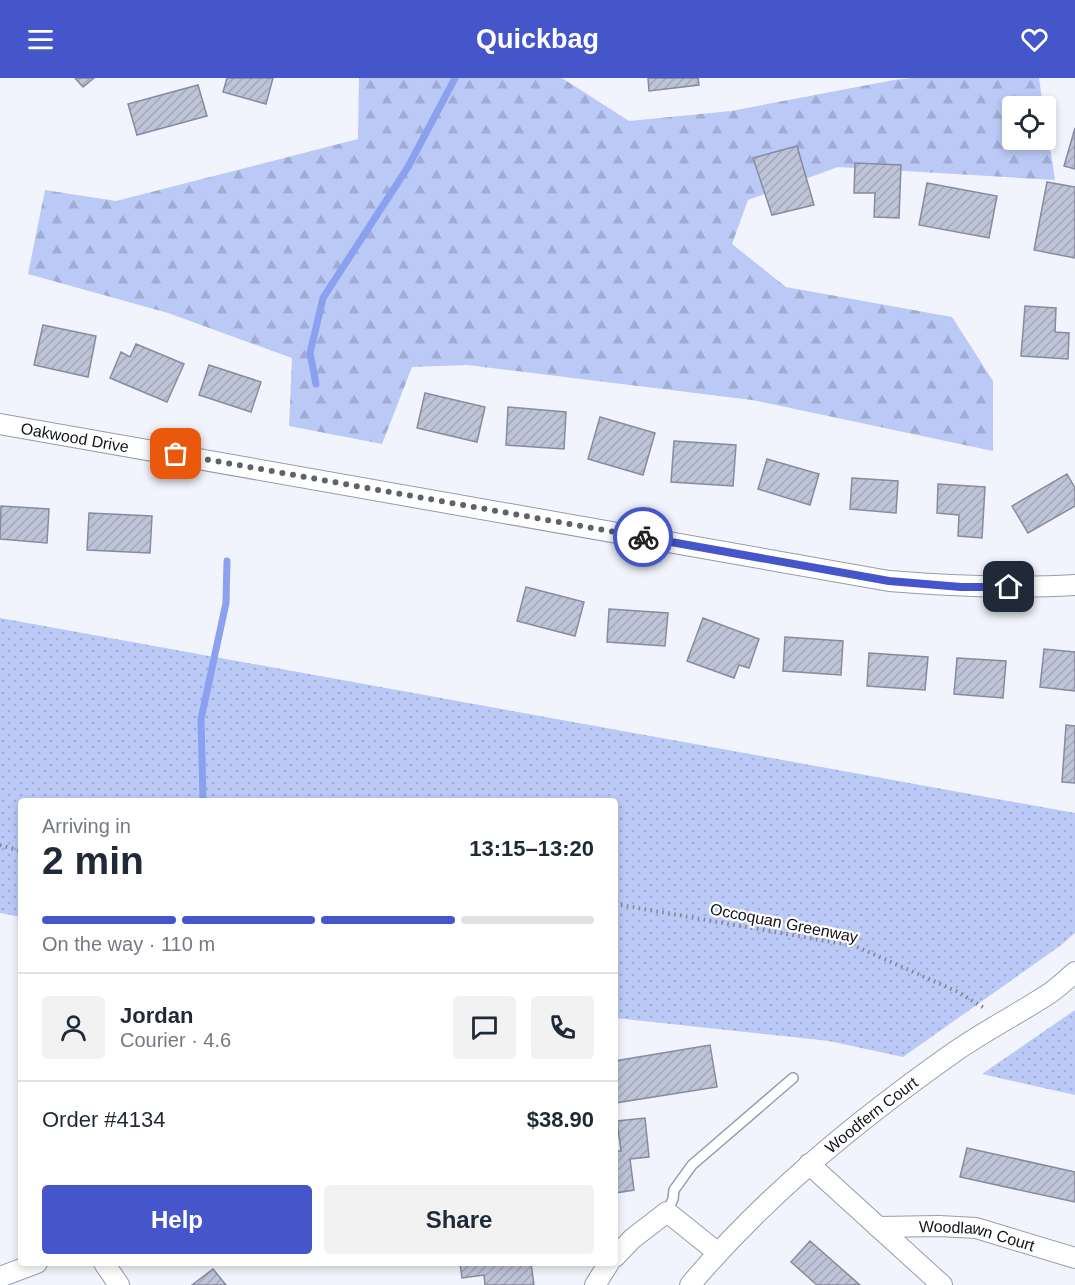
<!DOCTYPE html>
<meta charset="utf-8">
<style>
body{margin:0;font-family:Helvetica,sans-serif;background:#f2f2f3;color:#1f2937;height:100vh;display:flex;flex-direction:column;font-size:22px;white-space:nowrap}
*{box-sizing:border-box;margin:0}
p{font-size:20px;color:#747a83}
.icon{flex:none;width:33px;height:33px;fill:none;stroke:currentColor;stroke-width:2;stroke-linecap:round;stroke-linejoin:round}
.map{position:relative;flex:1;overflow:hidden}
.sheet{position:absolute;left:18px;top:720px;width:600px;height:468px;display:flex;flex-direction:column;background:#fff;border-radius:6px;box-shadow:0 3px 9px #0003}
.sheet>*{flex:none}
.fabs{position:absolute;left:1002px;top:18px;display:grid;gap:12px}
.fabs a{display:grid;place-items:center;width:54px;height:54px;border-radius:6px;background:#fff;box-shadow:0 3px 9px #0003;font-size:30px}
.pin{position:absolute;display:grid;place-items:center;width:51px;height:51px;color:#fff;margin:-26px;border-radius:12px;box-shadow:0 3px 9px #0006}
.courier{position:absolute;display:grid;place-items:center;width:60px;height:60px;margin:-30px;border:4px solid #4556cb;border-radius:50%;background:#fff;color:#222;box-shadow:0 2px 8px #0007}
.overview em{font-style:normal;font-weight:700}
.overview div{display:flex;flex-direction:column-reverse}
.overview{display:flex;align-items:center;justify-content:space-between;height:102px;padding:0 24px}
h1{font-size:39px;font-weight:700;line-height:45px}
.bar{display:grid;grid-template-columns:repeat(4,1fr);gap:9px 6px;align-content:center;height:72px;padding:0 24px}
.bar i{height:8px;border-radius:4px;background:#e0e1e3}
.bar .on{background:#4556cb}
.bar p{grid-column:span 4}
.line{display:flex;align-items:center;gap:15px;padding:0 24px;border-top:2px solid #e0e1e3}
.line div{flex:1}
.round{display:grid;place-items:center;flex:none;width:63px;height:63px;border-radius:6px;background:#f2f2f3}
.button{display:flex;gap:12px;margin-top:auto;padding:12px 24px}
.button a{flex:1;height:69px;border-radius:6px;background:#4556cb;color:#fff;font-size:24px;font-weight:700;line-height:69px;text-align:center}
.button a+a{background:#f2f2f3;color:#1f2937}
header{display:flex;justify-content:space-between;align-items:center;height:78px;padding:0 24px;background:#4556cb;color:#fff;font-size:27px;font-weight:700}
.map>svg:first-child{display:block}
.grass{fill:url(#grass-dots)}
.forest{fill:url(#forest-firs)}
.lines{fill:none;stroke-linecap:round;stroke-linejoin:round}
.stream{stroke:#8ba0ef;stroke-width:7}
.building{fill:url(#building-hatch);stroke:#868b9e;stroke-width:1.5}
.lane-casing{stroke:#969caf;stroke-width:12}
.street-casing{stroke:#969caf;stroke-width:22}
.path{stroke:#83858d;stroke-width:4;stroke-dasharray:1.5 4.5;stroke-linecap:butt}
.lane{stroke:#fff;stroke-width:9}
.street{stroke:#fff;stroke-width:20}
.done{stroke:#5f6269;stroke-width:6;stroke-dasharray:0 10.8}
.route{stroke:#4556cb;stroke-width:8}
.labels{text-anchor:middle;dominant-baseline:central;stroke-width:4.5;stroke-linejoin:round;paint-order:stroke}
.street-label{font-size:16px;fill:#11131a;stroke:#fff}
</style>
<header><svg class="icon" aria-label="menu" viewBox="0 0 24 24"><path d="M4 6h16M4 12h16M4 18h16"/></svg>Quickbag<svg class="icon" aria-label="heart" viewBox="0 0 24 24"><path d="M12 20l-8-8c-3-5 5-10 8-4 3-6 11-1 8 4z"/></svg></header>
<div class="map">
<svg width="1075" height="1207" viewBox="0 0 1075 1207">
<defs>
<pattern id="grass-dots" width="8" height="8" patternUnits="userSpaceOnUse" patternTransform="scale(1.5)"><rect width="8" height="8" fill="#bbc9f7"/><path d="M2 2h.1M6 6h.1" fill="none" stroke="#a0acd3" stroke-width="1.8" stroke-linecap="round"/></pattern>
<pattern id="forest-firs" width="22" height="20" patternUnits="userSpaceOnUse" patternTransform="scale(1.5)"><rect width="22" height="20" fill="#bbc9f7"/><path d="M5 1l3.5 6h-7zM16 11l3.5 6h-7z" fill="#a0acd3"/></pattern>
<pattern id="building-hatch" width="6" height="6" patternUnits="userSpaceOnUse" patternTransform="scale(1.5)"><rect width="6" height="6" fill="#bec4d7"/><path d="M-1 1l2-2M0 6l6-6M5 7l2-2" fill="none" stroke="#a2a8b8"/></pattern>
</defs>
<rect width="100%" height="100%" fill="#f1f4fc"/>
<path class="grass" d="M 0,540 L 1075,735 L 1075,855 L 1060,868 L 903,979 L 829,963 L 615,940 L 615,723 L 21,723 L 21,839 L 0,835 Z
M 1075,932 L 1075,1017 L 982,996 Z"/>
<path class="forest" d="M 359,0 L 562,0 L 629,43 L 731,33 L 894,2 L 911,0 L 1039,0 L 1043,28 L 1012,28 L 1012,62 L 1046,62 L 1046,42 L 1055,102 L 838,89 L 748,122 L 732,166 L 786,209 L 952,239 L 993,303 L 993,373 L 752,322 L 467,287 L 412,289 L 382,366 L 289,348 L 292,280 L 168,235 L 28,196 L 45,112 L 116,123 L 358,61 Z"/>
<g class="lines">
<path class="stream" d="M 316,306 L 310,275 L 323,220 L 408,89 L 455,0
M 203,723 L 201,641 L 226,525 L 227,483"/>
</g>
<path class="building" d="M 75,0 L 94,0 L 83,9 Z
M 227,0 L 273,0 L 266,26 L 223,14 Z
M 648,0 L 698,0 L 699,7 L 649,13 Z
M 198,7 L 207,38 L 137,57 L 128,26 Z
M 1075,50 L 1075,91 L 1064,88 Z
M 797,68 L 814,127 L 772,137 L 753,80 Z
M 855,85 L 901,87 L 899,140 L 874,139 L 875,115 L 854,115 Z
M 1047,104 L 1075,109 L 1075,180 L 1034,172 Z
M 927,105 L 997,118 L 989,160 L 919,147 Z
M 1025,228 L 1056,230 L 1055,254 L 1069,255 L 1068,281 L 1021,278 Z
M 43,247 L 96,258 L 88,299 L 34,287 Z
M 136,266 L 184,286 L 167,324 L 110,300 L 121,274 L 130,279 Z
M 209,287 L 261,304 L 251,334 L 199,317 Z
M 425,315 L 485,329 L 477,364 L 417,350 Z
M 508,329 L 566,334 L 564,371 L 506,367 Z
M 600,339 L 655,355 L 643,397 L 588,381 Z
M 674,363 L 736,367 L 733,408 L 671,404 Z
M 767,381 L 819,396 L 810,427 L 758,411 Z
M 1067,396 L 1075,410 L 1075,428 L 1028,455 L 1012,428 Z
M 852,400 L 898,403 L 896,435 L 850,431 Z
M 938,406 L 985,409 L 982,460 L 958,458 L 959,437 L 937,435 Z
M 1,428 L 49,431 L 47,465 L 0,461 Z
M 89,435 L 152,438 L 150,475 L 87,472 Z
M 526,509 L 584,524 L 575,558 L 517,543 Z
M 609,531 L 668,535 L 665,568 L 607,564 Z
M 703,540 L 759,561 L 749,590 L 739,587 L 734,600 L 687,583 Z
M 785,559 L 843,563 L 841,597 L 783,593 Z
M 1044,571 L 1075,574 L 1075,613 L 1040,609 Z
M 869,575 L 928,579 L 925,612 L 867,608 Z
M 957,580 L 1006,583 L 1003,620 L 954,616 Z
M 1066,647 L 1075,648 L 1075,705 L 1062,704 Z
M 710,967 L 717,1009 L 615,1025 L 615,983 Z
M 645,1040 L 649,1079 L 630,1081 L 634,1112 L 615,1115 L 615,1073 L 621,1073 L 617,1043 Z
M 967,1070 L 1075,1094 L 1075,1124 L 960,1099 Z
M 810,1163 L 860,1207 L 817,1207 L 791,1184 Z
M 460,1185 L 531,1185 L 534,1207 L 485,1207 L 484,1197 L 462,1200 Z
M 213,1191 L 226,1207 L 192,1207 Z"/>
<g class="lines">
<g class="lane-casing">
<path id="lane" d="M 667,1134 L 673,1121 L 674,1112 L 692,1087 L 793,1000"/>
</g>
<g class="street-casing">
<g id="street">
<path id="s1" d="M 0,346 L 889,503 C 952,508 1013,511 1075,507"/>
<path d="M 809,1086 L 942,1207"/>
<path id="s2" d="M 878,1149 L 939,1148 L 976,1150 L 1075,1180"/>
<path d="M 615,1179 L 632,1161 L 667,1134 L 717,1174"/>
<path d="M 104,1185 L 119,1207"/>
<path d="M 0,1199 L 37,1185"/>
<path d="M 595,1207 L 609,1185"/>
<path id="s3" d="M 690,1207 C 766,1117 857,1043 953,975 C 983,954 1016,937 1047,917 C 1057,911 1066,902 1075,894"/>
</g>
</g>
<path class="path" d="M 0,767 L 21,773
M 615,826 L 855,868 L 956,913 L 986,931"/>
<use href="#lane" class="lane"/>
<use href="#street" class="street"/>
</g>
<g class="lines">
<path class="done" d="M 176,376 L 643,459"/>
<path class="route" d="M 643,459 L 889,503 L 961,509 L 1009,509"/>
</g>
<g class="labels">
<g class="street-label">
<text stroke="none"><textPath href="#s1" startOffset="76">Oakwood Drive</textPath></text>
<text transform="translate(784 845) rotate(11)">Occoquan Greenway</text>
<text stroke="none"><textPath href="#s3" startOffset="249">Woodfern Court</textPath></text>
<text stroke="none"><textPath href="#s2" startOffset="100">Woodlawn Court</textPath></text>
</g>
</g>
</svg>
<div class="fabs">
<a><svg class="icon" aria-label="locate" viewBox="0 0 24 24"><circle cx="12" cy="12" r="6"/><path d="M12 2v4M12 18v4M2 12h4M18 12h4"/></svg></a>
</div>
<div class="pin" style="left:176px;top:376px;background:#ea580c"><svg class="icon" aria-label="bag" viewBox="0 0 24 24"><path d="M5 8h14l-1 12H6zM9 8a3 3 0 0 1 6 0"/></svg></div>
<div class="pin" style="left:1009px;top:509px;background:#1f2937"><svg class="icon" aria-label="home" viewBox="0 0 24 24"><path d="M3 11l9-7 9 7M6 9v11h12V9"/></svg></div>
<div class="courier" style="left:643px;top:459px"><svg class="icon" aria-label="bike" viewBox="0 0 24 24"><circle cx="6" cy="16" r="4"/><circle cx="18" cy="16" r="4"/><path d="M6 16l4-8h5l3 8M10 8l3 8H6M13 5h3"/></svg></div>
<section class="sheet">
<div class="overview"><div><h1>2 min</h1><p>Arriving in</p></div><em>13:15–13:20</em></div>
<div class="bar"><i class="on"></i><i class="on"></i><i class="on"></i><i></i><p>On the way · 110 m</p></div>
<div class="line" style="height:108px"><a class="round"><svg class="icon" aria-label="person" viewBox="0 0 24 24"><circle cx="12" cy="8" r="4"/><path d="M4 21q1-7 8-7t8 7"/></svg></a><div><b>Jordan</b><p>Courier · 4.6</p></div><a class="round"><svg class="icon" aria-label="chat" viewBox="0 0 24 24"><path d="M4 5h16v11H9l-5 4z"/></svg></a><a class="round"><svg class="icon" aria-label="phone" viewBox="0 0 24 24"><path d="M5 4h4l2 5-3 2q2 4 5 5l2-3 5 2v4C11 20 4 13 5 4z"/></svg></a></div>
<div class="line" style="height:78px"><div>Order #4134</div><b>$38.90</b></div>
<div class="button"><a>Help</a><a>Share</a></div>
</section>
</div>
